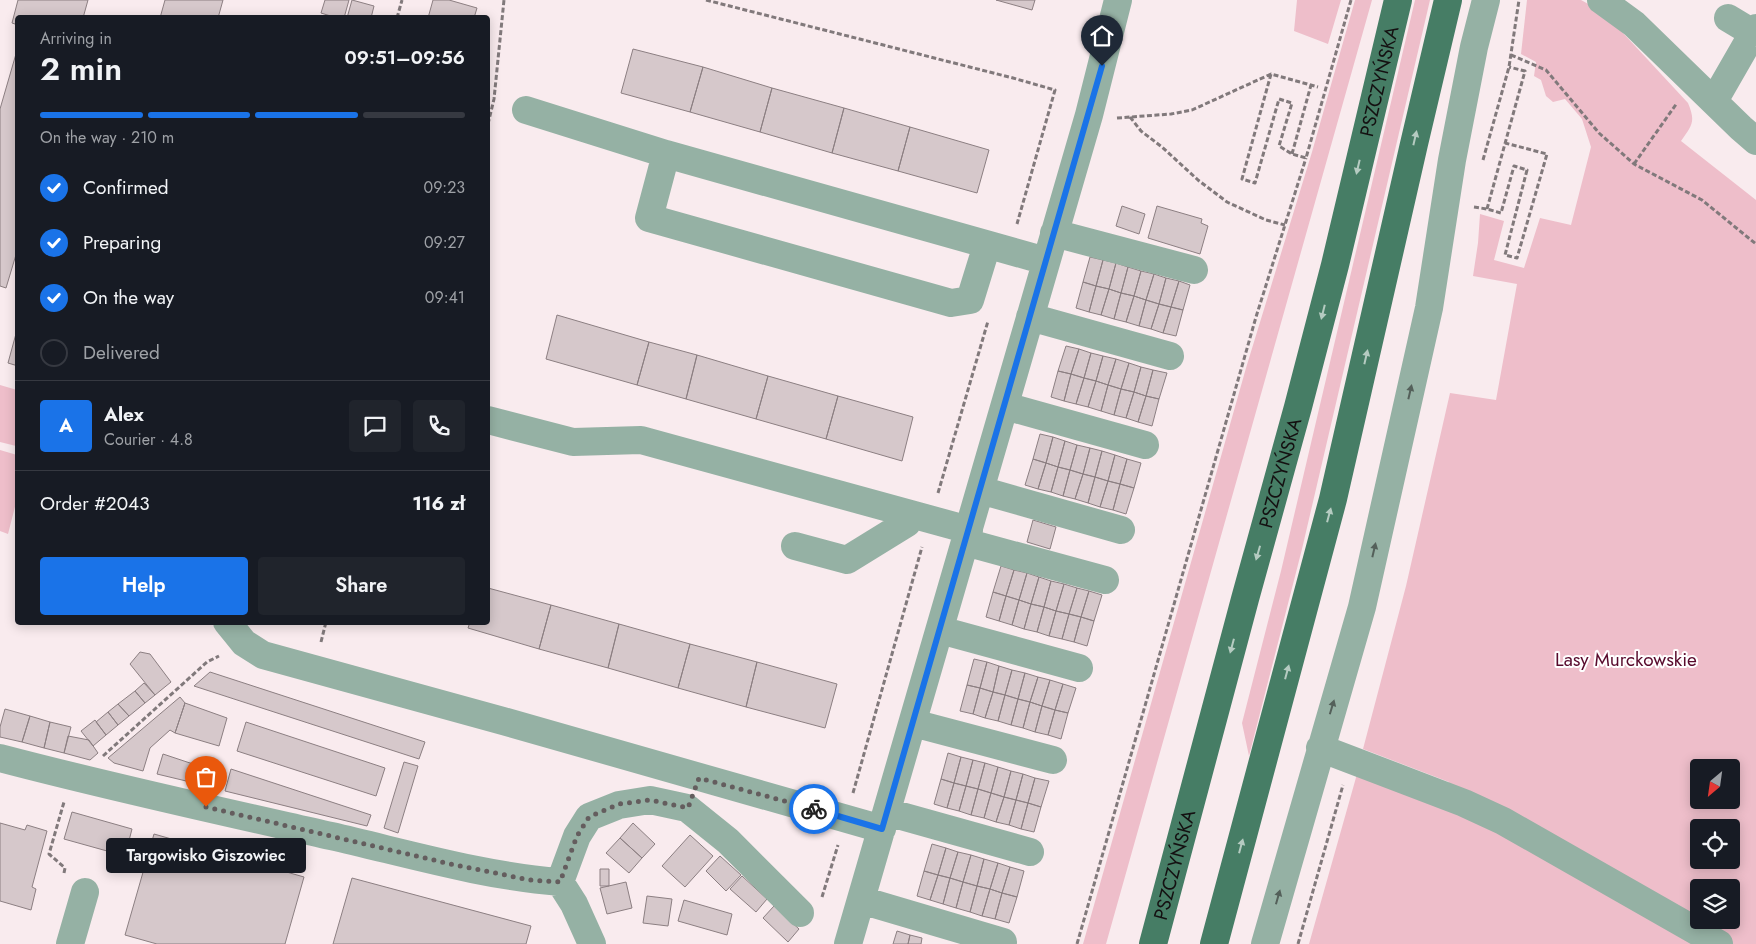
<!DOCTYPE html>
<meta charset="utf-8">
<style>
body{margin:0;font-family:Jost,sans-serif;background:#20242c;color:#f1f3f6;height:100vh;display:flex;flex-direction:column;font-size:19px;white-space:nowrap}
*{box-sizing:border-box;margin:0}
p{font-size:16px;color:#9ea1a6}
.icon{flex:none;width:28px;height:28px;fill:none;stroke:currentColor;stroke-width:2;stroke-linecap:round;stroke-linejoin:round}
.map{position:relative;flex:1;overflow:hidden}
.details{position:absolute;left:15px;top:15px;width:475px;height:610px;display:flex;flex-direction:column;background:#171b24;border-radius:5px;box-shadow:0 2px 12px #0003}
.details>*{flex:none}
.needle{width:32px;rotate:209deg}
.fabs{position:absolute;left:1690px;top:759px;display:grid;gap:10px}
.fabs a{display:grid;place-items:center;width:50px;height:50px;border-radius:5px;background:#171b24;box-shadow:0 2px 12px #0003;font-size:25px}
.pin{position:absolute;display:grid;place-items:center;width:42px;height:42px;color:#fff;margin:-51px -21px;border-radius:50% 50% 50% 0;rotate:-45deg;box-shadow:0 0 5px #0007}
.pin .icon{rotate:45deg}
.courier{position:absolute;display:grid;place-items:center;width:50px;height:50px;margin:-25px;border:4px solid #1a73e8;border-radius:50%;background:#fff;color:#222;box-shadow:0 1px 6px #0007}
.bubble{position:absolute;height:35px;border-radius:5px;background:#171b24;box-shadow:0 2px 12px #0003;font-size:16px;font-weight:600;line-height:35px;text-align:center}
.summary em{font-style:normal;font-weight:600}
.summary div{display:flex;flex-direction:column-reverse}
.summary{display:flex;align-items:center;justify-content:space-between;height:85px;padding:0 25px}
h1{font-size:32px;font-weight:600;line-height:38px}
.bar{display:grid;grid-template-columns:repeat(4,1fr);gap:8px 5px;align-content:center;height:60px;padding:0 25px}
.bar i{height:6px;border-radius:4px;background:#363941}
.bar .on{background:#1a73e8}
.bar p{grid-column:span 4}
.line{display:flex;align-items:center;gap:12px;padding:0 25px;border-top:1px solid #363941}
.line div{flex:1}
.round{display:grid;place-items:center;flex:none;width:52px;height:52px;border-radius:5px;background:#20242c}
ol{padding:0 25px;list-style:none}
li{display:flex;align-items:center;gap:15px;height:55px}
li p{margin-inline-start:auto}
li .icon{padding:5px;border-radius:50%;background:#1a73e8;color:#fff;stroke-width:4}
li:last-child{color:#9ea1a6}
li i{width:28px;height:28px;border:2px solid #363941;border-radius:50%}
.primary-button{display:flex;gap:10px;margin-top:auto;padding:10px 25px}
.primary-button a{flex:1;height:58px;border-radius:5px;background:#1a73e8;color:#fff;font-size:20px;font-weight:600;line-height:58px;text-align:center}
.primary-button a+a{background:#20242c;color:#f1f3f6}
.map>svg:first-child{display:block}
.green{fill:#eebeca;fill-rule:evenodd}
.building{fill:#d6c8cb;stroke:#8c7f82}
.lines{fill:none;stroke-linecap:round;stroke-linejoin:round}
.path{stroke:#81797b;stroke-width:3;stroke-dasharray:5 2.5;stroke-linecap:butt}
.minor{stroke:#95b1a4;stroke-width:28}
.major{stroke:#467d65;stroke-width:28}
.oneway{fill:#b5cbc1}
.oneway2{fill:#54605a}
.done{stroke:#645d5e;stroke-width:5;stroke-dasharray:0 9}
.route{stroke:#1a73e8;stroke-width:6}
.labels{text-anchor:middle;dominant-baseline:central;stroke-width:4;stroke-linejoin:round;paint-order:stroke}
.street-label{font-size:19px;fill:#141011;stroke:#fff}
.park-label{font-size:19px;fill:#580a2c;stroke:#fff}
</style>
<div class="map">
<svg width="1756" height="944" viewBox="0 0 1756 944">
<rect width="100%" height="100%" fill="#f9ebee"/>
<path class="green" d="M 1297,0 L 1341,0 L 1328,44 L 1294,31 Z
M 1355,0 L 1372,0 L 1106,944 L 1083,944 L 1246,368 L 1312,152 Z
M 1415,0 L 1430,0 L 1302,549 L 1249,756 L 1242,723 L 1281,571 Z
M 1527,0 L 1581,0 L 1592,6 L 1610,19 L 1688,103 C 1696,122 1692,125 1681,141 L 1756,200 L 1756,944 L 1309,944 L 1357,774 L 1438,805 L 1449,782 L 1363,749 L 1406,586 L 1450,393 L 1496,400 L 1517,284 L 1473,276 L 1478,243 L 1480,214 L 1504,221 L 1494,260 L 1524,268 L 1540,218 L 1571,225 L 1591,147 L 1582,119 L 1565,99 L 1553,102 L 1546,96 L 1541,80 L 1534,76 L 1536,62 L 1521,54 ZM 1699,768 L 1731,768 L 1731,800 L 1699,800 ZM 1699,828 L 1731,828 L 1731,860 L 1699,860 ZM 1699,888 L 1731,888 L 1731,920 L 1699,920 Z
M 0,385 L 17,390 L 18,440 L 16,446 L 0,442 Z
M 0,450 L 17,455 L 17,499 L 8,534 L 0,531 Z"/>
<path class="building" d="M 18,0 L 88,0 L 83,18 L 18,18 L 18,25 L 12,23 Z
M 165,0 L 223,0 L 218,18 L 160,18 Z
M 325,0 L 349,0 L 344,18 L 337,18 L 321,13 Z
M 352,0 L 374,6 L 371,18 L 347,18 Z
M 433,0 L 449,0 L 477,8 L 474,18 L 428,18 Z
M 996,0 L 1035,0 L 1032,10 Z
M 18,47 L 18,248 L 6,288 L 0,286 L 0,109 Z
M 633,49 L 703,67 L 690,112 L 621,93 Z
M 703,67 L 772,88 L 760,132 L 690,112 Z
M 772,88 L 844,108 L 832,153 L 760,132 Z
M 844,108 L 910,127 L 898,171 L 832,153 Z
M 910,127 L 989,150 L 977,193 L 898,171 Z
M 1122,206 L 1145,214 L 1139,234 L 1116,226 Z
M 1157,206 L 1202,219 L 1201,223 L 1208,226 L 1200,254 L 1148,238 Z
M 1090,257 L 1103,260 L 1096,286 L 1083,282 Z
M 1103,260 L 1116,263 L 1109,289 L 1096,286 Z
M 1116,263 L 1128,267 L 1121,293 L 1109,289 Z
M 1128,267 L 1141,271 L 1134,296 L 1121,293 Z
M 1141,271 L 1154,274 L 1146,300 L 1134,296 Z
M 1154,274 L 1166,278 L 1159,304 L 1146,300 Z
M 1166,278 L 1179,281 L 1171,307 L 1159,304 Z
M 1179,281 L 1190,285 L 1183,310 L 1171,307 Z
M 1083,282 L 1096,286 L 1089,312 L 1076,308 Z
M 1096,286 L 1109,289 L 1101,315 L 1089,312 Z
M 1109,289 L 1121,293 L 1114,319 L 1101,315 Z
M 1121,293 L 1134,296 L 1126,322 L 1114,319 Z
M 1134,296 L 1146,300 L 1139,326 L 1126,322 Z
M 1146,300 L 1159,304 L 1151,329 L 1139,326 Z
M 1159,304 L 1171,307 L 1163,333 L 1151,329 Z
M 1171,307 L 1183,310 L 1176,336 L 1163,333 Z
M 557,315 L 649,342 L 637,385 L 546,359 Z
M 17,330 L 18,330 L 18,366 L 8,363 Z
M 649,342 L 697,355 L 686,399 L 637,385 Z
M 1066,346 L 1079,349 L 1071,374 L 1058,371 Z
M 1079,349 L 1091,353 L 1084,378 L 1071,374 Z
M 1091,353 L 1103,356 L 1096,381 L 1084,378 Z
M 697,355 L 768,376 L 756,419 L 686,399 Z
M 1103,356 L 1116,359 L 1108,385 L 1096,381 Z
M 1116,359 L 1129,363 L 1121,389 L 1108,385 Z
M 1129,363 L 1141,367 L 1134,392 L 1121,389 Z
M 1141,367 L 1153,370 L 1146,396 L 1134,392 Z
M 1153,370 L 1167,373 L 1159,399 L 1146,396 Z
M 1058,371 L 1071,374 L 1064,401 L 1051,397 Z
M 1071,374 L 1084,378 L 1076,404 L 1064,401 Z
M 768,376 L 838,396 L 826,439 L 756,419 Z
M 1084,378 L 1096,381 L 1088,407 L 1076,404 Z
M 1096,381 L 1108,385 L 1101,411 L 1088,407 Z
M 1108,385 L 1121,389 L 1114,415 L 1101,411 Z
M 1121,389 L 1134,392 L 1126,418 L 1114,415 Z
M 1134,392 L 1146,396 L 1138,422 L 1126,418 Z
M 838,396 L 913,417 L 902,461 L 826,439 Z
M 1146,396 L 1159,399 L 1152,426 L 1138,422 Z
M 1040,434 L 1053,437 L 1046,463 L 1033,459 Z
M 1053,437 L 1065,441 L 1058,467 L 1046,463 Z
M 1065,441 L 1077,445 L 1070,470 L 1058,467 Z
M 1077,445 L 1090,448 L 1083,474 L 1070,470 Z
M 1090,448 L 1102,451 L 1095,477 L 1083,474 Z
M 1102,451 L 1115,455 L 1108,481 L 1095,477 Z
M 1115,455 L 1127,459 L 1120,484 L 1108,481 Z
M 1033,459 L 1046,463 L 1038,489 L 1025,485 Z
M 1127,459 L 1141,463 L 1134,488 L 1120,484 Z
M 1046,463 L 1058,467 L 1051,492 L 1038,489 Z
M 1058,467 L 1070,470 L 1063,496 L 1051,492 Z
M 1070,470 L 1083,474 L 1075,499 L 1063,496 Z
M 1083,474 L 1095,477 L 1088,503 L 1075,499 Z
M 1095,477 L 1108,481 L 1100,507 L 1088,503 Z
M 1108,481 L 1120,484 L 1113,510 L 1100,507 Z
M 1120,484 L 1134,488 L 1126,514 L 1113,510 Z
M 1033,520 L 1056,527 L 1050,549 L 1027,542 Z
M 1001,566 L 1014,570 L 1006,596 L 993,592 Z
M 1014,570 L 1027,573 L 1019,600 L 1006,596 Z
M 1027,573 L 1039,577 L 1031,604 L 1019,600 Z
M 1039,577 L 1051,581 L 1044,607 L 1031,604 Z
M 1051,581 L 1064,584 L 1056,611 L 1044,607 Z
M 1064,584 L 1077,588 L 1069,614 L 1056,611 Z
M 488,588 L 551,605 L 539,649 L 468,628 L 470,622 L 488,622 Z
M 1077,588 L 1089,591 L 1081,617 L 1069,614 Z
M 1089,591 L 1102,595 L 1094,621 L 1081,617 Z
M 993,592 L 1006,596 L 999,621 L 986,617 Z
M 1006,596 L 1019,600 L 1012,625 L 999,621 Z
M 1019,600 L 1031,604 L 1024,629 L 1012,625 Z
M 1031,604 L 1044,607 L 1037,632 L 1024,629 Z
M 551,605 L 619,624 L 608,668 L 539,649 Z
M 1044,607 L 1056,611 L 1049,636 L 1037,632 Z
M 1056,611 L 1069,614 L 1062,639 L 1049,636 Z
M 1069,614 L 1081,617 L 1074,642 L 1062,639 Z
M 1081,617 L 1094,621 L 1087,646 L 1074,642 Z
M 619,624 L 690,644 L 678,688 L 608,668 Z
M 690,644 L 757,662 L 746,707 L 678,688 Z
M 140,652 L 150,654 L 171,682 L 155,695 L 130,664 Z
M 974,659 L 987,662 L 980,688 L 967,685 Z
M 757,662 L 837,684 L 825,728 L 746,707 Z
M 987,662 L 999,666 L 993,692 L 980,688 Z
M 999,666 L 1012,670 L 1005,695 L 993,692 Z
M 1012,670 L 1025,673 L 1018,699 L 1005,695 Z
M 210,672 L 425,742 L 419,759 L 194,686 Z
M 1025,673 L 1038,677 L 1030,702 L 1018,699 Z
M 1038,677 L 1050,680 L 1042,706 L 1030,702 Z
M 1050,680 L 1063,684 L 1055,710 L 1042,706 Z
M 144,683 L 155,695 L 145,703 L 135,691 Z
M 1063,684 L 1076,688 L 1068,713 L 1055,710 Z
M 967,685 L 980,688 L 973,714 L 960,711 Z
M 980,688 L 993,692 L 985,718 L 973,714 Z
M 135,691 L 145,703 L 129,716 L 118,704 Z
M 993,692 L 1005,695 L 998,721 L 985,718 Z
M 1005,695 L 1018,699 L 1011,725 L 998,721 Z
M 180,697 L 185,703 L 175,733 L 170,730 L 150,748 L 143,771 L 114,763 L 108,758 Z
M 1018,699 L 1030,702 L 1023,728 L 1011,725 Z
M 1030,702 L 1042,706 L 1035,732 L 1023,728 Z
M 185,703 L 227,718 L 219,746 L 175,733 Z
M 118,704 L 129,716 L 118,725 L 108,712 Z
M 1042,706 L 1055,710 L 1048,735 L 1035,732 Z
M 5,709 L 30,716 L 22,742 L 0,737 L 0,727 Z
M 1055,710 L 1068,713 L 1061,739 L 1048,735 Z
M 108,712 L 118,725 L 106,735 L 96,722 Z
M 30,716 L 50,722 L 44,748 L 22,742 Z
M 95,720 L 106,735 L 93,746 L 81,731 Z
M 50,722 L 71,727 L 64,753 L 44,748 Z
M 246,722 L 385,768 L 376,796 L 237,751 Z
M 68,736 L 89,740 L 98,753 L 90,760 L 64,753 Z
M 948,753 L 961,757 L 954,783 L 941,779 Z
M 163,754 L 211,770 L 207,786 L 157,774 Z
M 961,757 L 973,760 L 966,786 L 954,783 Z
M 973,760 L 985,763 L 978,789 L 966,786 Z
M 404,762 L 418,766 L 398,833 L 384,828 Z
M 985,763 L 998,767 L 991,793 L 978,789 Z
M 998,767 L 1011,771 L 1004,797 L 991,793 Z
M 231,769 L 371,815 L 367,826 L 225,791 Z
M 1011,771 L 1023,774 L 1016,800 L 1004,797 Z
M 1023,774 L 1035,778 L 1028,803 L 1016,800 Z
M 1035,778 L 1049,781 L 1041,807 L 1028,803 Z
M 941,779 L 954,783 L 947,808 L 934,804 Z
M 954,783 L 966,786 L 959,811 L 947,808 Z
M 966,786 L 978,789 L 971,815 L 959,811 Z
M 978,789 L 991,793 L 984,818 L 971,815 Z
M 991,793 L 1004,797 L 996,822 L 984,818 Z
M 1004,797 L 1016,800 L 1009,825 L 996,822 Z
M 1016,800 L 1028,803 L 1021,829 L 1009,825 Z
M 1028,803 L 1041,807 L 1034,832 L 1021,829 Z
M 72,812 L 132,829 L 125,856 L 64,839 Z
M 0,823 L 25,830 L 27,825 L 47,831 L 32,887 L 36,889 L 31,910 L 0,901 Z
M 633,823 L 655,844 L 642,858 L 620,838 Z
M 154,834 L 304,877 L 285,944 L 157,944 L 125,935 Z
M 690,835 L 713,856 L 685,887 L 662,866 Z
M 620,838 L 642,858 L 629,873 L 606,853 Z
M 932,844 L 946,848 L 938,875 L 924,871 Z
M 946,848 L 958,852 L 950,878 L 938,875 Z
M 958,852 L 971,855 L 963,882 L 950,878 Z
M 971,855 L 984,859 L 977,886 L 963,882 Z
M 720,856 L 741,875 L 726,891 L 706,871 Z
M 984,859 L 998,863 L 990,889 L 977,886 Z
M 998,863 L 1010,867 L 1002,893 L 990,889 Z
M 1010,867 L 1024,871 L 1017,897 L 1002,893 Z
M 600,869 L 609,869 L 609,886 L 600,886 Z
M 924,871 L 938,875 L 930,900 L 917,896 Z
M 938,875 L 950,878 L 943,904 L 930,900 Z
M 742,876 L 767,899 L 756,912 L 730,889 Z
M 352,878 L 531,926 L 526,944 L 333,944 Z
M 950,878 L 963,882 L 956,908 L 943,904 Z
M 626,882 L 632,908 L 607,914 L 600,888 Z
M 963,882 L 977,886 L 970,912 L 956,908 Z
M 977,886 L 990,889 L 982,916 L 970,912 Z
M 990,889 L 1002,893 L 995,919 L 982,916 Z
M 1002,893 L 1017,897 L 1009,923 L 995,919 Z
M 647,896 L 672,899 L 668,926 L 643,923 Z
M 684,900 L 732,914 L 727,935 L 678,921 Z
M 774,906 L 799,929 L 788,942 L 763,918 Z
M 897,931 L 910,935 L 908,944 L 893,944 Z
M 910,935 L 922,938 L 921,944 L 908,944 Z"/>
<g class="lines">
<path class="path" d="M 706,0 L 1013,78 L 1055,90 L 1017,224
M 397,18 L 402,0
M 1511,55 L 1546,70 L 1599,133 L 1634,164 L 1702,200 L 1756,244
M 1271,74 L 1242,179 L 1255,183 L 1279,99 L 1292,103 L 1279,146 L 1292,154 L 1306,158 L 1351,0
M 1130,117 L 1141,131 L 1162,147 L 1198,180 L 1227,202 L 1266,220 L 1285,225
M 1117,118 L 1171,114 L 1192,110 L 1271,74 L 1318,87
M 488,124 L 494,99 L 504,0
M 1292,154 L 1311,85
M 1483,160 L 1509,67 L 1519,0
M 1634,164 L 1677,103
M 1474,207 L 1487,209 L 1501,213 L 1514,166 L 1527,170 L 1505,255 L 1517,258 L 1547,154 L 1505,143
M 1487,209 L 1525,71 L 1509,67
M 938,493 L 988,321
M 321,642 L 326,622
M 103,756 L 207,662 L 219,656
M 853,793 L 922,547
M 64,873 L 65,868 L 49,854 L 64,802
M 822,897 L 838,845
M 1077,944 L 1256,317 L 1306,158
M 1298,944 L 1343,785"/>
<path class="minor" d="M 1601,0 L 1634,24 L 1741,128 L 1756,141
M 1728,18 L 1753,33
M 1714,101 L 1756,28
M 526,110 L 666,154 L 1046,261
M 666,154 L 649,218 L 951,303 L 970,300 L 987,245
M 1054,233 L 1194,270
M 1030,317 L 1170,356
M 1005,406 L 1145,445
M 488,420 L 573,442 L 641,440 L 969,530
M 980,490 L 1121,530
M 965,542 L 1105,580
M 795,546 L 847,560 L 907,523 L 910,514
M 227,622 L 244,643 L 263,655 L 503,721 L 882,829
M 940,630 L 1079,668
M 913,723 L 1053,760
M 1320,748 L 1464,803 L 1503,821 L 1719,944
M 0,758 C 110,787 220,811 331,836 C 406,853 483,876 560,882 L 574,904 L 592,944
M 887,812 L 1030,852
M 560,882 L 577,836 L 589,817 L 619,805 L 650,800 L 687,808 L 728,841 L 800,913
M 861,900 L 1003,942
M 70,944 L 85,892
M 848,944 L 1089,115 L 1118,0
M 1265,944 L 1362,607 L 1429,308 L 1452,160 L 1474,47 L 1486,0"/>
<g class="major">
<path id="s1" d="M 1153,944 L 1245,599 L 1298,407 L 1335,265 L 1398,0"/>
<path d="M 1214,944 L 1333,499 L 1414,144 L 1448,0"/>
</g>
</g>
<defs><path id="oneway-solid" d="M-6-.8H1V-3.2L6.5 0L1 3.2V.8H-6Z" transform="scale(1.25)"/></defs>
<g class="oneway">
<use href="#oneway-solid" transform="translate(1415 138) rotate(-77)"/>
<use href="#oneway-solid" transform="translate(1358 167) rotate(103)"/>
<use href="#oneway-solid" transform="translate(1323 312) rotate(104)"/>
<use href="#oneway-solid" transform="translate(1366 357) rotate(-77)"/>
<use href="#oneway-solid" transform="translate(1329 515) rotate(-75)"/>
<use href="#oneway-solid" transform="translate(1258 553) rotate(106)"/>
<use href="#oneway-solid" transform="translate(1232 646) rotate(105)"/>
<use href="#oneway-solid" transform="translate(1287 672) rotate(-75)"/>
<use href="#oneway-solid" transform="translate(1241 846) rotate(-75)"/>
</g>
<g class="oneway2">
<use href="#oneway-solid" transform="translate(1410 392) rotate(-77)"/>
<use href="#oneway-solid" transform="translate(1374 550) rotate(-77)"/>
<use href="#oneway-solid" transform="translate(1332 707) rotate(-73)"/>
<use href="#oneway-solid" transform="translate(1278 897) rotate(-74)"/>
</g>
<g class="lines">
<path class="done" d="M 206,807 L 455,865 L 530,880 L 560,882 L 577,836 L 589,817 L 619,804 L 650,800 L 688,808 L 699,778 L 814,809"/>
<path class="route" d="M 814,809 L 882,829 L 1102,66"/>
</g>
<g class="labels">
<g class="street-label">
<text stroke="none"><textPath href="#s1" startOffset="892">PSZCZYŃSKA</textPath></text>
<text stroke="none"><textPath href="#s1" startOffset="488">PSZCZYŃSKA</textPath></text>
<text stroke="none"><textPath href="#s1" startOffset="82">PSZCZYŃSKA</textPath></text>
</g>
<g class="park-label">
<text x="1626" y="659">Lasy Murckowskie</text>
</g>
</g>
</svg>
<div class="fabs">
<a><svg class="needle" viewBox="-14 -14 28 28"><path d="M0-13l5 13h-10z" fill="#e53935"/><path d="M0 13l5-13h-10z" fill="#9ea1a6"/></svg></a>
<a><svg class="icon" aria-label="locate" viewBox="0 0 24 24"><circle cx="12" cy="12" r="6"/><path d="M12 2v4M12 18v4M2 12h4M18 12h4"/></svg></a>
<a><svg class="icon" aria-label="layers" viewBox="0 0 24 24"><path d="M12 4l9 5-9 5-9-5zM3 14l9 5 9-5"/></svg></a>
</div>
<div class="pin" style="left:206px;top:807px;background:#ea580c"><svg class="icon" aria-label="bag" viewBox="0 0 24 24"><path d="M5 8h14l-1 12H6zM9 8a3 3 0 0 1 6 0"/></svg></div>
<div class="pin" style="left:1102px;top:66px;background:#1f2937"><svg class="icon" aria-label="home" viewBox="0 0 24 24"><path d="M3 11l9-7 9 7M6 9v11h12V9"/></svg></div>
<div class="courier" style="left:814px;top:809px"><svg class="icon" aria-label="bike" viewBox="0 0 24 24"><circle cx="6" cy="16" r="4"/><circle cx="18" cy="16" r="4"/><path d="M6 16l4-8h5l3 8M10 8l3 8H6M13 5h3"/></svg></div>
<div class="bubble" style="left:106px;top:838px;width:200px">Targowisko Giszowiec</div>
<section class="details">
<div class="summary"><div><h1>2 min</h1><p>Arriving in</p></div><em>09:51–09:56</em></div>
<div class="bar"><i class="on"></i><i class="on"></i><i class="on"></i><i></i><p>On the way · 210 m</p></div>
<ol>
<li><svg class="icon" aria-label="check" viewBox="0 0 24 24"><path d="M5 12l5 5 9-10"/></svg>Confirmed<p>09:23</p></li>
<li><svg class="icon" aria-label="check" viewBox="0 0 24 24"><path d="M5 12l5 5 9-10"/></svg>Preparing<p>09:27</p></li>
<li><svg class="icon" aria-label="check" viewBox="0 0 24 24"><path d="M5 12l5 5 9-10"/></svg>On the way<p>09:41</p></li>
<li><i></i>Delivered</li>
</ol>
<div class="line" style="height:90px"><b class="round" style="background:#1a73e8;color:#fff">A</b><div><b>Alex</b><p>Courier · 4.8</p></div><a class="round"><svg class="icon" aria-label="chat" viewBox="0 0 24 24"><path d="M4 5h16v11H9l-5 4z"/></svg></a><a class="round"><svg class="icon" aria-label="phone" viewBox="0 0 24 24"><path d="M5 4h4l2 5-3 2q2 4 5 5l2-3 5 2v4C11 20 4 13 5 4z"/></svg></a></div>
<div class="line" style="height:65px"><div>Order #2043</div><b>116 zł</b></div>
<div class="primary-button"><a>Help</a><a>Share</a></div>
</section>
</div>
